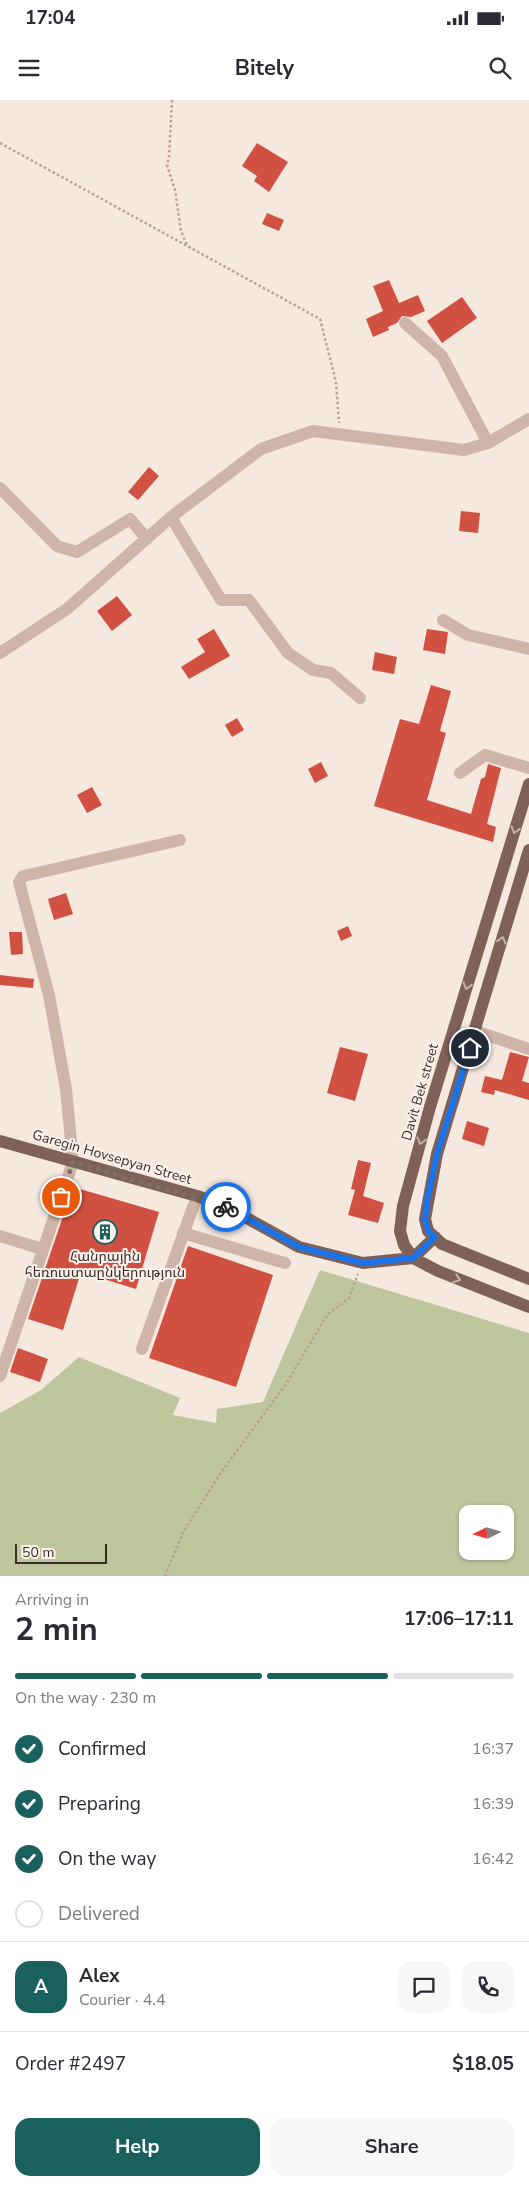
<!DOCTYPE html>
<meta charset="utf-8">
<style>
body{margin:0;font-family:"Nunito Sans","Noto Sans Armenian",sans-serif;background:#f7f7f7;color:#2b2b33;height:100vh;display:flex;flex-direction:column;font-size:19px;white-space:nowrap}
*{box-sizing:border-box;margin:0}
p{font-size:16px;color:#7c7c81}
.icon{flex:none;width:28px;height:28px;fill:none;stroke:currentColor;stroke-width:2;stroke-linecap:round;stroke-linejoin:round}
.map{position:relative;height:1476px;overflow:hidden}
.sheet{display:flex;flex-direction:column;background:#fff;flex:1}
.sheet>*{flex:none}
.needle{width:32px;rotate:265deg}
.controls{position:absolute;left:459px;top:1405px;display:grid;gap:10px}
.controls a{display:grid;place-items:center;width:55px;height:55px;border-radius:10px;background:#fff;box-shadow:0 1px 4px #0004;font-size:25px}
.scale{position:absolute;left:15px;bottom:12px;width:92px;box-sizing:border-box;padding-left:5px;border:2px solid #3b2d29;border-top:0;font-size:14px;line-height:18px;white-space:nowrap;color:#3b2d29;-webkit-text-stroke:4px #fcf2ec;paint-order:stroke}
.pin{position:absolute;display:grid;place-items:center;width:42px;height:42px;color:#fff;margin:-21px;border:2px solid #fff;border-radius:50%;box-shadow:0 1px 5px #0007}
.courier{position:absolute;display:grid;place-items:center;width:50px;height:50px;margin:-25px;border:4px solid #1a73e8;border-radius:50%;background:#fff;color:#222;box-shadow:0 1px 6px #0007}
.headline em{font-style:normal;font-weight:700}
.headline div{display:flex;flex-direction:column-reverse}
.headline{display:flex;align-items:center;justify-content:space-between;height:85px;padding:0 15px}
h1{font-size:32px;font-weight:700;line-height:38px}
.bar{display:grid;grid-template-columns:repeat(4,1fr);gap:8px 5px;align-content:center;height:60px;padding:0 15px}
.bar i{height:6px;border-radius:4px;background:#e1e1e2}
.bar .current{background:#1a615d}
.bar p{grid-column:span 4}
.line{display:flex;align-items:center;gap:12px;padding:0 15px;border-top:1px solid #e1e1e2}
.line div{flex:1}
.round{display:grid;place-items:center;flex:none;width:52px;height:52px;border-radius:15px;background:#f7f7f7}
ol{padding:0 15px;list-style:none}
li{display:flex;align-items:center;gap:15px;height:55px}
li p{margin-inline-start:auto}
li .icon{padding:5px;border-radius:50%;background:#1a615d;color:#fff;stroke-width:4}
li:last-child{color:#7c7c81}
li i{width:28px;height:28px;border:2px solid #e1e1e2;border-radius:50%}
.action{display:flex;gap:10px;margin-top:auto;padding:10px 15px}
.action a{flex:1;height:58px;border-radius:15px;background:#1a615d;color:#fff;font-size:20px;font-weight:700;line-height:58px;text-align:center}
.action a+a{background:#f7f7f7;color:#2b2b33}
.status{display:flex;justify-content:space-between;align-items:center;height:35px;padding:0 25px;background:#fff;direction:ltr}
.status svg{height:14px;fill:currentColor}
header{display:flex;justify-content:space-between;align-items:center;height:65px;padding:0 15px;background:#fff;font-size:22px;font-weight:700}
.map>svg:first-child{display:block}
.green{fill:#bec69d;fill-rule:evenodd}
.building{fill:#d05141}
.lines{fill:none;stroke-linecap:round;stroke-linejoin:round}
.path{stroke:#bb9f93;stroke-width:2.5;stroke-dasharray:2.5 2.5;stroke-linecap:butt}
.minor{stroke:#cfb5a9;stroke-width:12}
.major{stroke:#7f6159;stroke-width:12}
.oneway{stroke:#c4b1aa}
.done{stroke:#7c6e69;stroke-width:5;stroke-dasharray:0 9}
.route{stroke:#1a73e8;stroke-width:6}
.labels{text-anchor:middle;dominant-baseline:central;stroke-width:4;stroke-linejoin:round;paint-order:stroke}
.street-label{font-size:14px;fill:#3b2d29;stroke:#fcf2ec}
.poi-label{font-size:14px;fill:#3b2d29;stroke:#fcf2ec}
</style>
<div class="status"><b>17:04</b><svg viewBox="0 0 49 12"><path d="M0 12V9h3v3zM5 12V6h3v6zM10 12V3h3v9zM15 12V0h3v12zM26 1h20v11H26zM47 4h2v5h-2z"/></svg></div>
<header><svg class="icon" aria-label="menu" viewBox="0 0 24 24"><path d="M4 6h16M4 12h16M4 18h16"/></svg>Bitely<svg class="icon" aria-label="search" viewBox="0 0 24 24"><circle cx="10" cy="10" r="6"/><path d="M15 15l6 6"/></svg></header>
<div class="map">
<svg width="529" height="1476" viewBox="0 0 529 1476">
<rect width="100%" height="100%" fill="#f5e8df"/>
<path class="green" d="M 320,1170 L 529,1233 L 529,1476 L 0,1476 L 0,1313 L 41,1290 L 79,1257 L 180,1298 L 173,1315 L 216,1323 L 217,1309 L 263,1302 ZM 468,1414 L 505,1414 L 505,1451 L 468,1451 Z"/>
<path class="building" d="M 257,43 L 288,62 L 269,92 L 254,81 L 257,76 L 242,66 Z
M 267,113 L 284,120 L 279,131 L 262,124 Z
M 389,180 L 399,203 L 418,195 L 425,211 L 411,217 L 402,216 L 397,223 L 388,227 L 389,230 L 373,237 L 366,219 L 383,211 L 373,186 Z
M 462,197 L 477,218 L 442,243 L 427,221 Z
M 149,367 L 159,376 L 138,400 L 128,392 Z
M 461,411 L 480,413 L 478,433 L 459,431 Z
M 117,496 L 132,515 L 112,531 L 97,511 Z
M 214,529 L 230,556 L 189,579 L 181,567 L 205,552 L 197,539 Z
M 427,529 L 448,532 L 445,554 L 423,550 Z
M 375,552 L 397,557 L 394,574 L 372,570 Z
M 431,585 L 451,591 L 440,631 L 446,633 L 427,700 L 471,714 L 481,679 L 485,677 L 488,664 L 501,668 L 487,724 L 496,727 L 493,742 L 374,706 L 400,619 L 419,624 Z
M 237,618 L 244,630 L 232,637 L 225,625 Z
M 321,662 L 328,676 L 315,683 L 308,669 Z
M 92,687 L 102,705 L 87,713 L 77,695 Z
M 66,793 L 73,814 L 54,820 L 48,799 Z
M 348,826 L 352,836 L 341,841 L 337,831 Z
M 9,832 L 22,832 L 23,854 L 11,855 Z
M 0,875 L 34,879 L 33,888 L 0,885 Z
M 340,947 L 368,954 L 355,1001 L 327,993 Z
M 510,952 L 529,957 L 522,981 L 529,983 L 529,1000 L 495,990 L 494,995 L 481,992 L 485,976 L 502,980 Z
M 467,1021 L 489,1028 L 484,1046 L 462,1039 Z
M 358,1060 L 371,1063 L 363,1096 L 384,1103 L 378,1123 L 348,1115 L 355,1090 L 351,1089 Z
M 73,1087 L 159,1112 L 136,1189 L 81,1172 L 63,1230 L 28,1219 Z
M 188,1146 L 273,1175 L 236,1287 L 149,1258 Z
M 18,1248 L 48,1259 L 40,1282 L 10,1272 Z"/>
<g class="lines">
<path class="path" d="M 172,0 L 169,57 L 167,65 L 175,90 L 181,131 L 187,145
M 0,43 L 320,219 L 336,282 L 339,323
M 165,1476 L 183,1432 L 222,1371 L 286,1284 L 327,1215 L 349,1198 L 358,1174"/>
<path class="minor" d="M 405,223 L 442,256 L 488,343
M 0,388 L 57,446 L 77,452 L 130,419 L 147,439
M 171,417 L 221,500 L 249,500 L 288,553 L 313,570 L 331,573 L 360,598
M 443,520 L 468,535 L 529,549
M 0,553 L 67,509 L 171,417 L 261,349 L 313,331 L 464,350 L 488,343 L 529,319
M 460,673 L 485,655 L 529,668
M 475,931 L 529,949
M 183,1133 L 285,1163
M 0,1136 L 42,1149
M 142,1249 L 197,1096
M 0,1276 L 73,1062 L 66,989 L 49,895 L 19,782 L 23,776 L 37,773 L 180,740"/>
<path class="major" d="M 529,684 L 430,1007 L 403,1106 L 400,1131 L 404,1145 L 413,1158 L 438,1171 L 529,1207
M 529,750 L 437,1054 L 425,1119 L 428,1131 L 442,1144 L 529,1179
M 0,1041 L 197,1096 L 227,1107 L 299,1147 L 363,1163 L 413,1158
M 413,1158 L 435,1137"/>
</g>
<defs><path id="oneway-chevron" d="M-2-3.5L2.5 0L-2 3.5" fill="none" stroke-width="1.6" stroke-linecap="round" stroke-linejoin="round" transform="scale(1.25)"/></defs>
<g class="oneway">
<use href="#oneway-chevron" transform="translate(515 730) rotate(107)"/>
<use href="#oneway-chevron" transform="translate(502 840) rotate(-73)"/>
<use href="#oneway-chevron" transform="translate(467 886) rotate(107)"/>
<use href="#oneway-chevron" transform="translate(421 1041) rotate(105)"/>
<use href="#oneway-chevron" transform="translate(457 1179) rotate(21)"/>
</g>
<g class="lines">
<path class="done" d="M 61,1097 L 73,1062 L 226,1107"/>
<path class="route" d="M 226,1107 L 299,1147 L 363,1163 L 413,1158 L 435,1137 L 428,1131 L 425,1119 L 427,1100 L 437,1054 L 470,948"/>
</g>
<defs>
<g id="building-ring" transform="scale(1.25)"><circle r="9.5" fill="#fcf2ec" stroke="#1a615d" stroke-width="1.5"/><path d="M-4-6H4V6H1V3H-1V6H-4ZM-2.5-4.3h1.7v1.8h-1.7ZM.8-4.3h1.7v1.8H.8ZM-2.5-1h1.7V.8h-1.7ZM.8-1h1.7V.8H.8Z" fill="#1a615d"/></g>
</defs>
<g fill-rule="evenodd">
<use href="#building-ring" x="105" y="1132"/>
</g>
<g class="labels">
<g class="street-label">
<text transform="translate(420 992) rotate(-74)">Davit Bek street</text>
<text transform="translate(112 1057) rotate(16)">Garegin Hovsepyan Street</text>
</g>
<g class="poi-label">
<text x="105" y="1156">Հանրային<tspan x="105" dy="16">հեռուստաընկերություն</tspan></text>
</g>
</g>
</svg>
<div class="controls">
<a><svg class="needle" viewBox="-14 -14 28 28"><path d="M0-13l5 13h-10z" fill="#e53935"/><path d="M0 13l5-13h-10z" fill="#7c7c81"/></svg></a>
</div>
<div class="scale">50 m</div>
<div class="pin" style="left:61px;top:1097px;background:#ea580c"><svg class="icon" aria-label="bag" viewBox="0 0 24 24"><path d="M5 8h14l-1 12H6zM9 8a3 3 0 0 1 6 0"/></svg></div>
<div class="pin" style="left:470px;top:948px;background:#1f2937"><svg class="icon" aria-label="home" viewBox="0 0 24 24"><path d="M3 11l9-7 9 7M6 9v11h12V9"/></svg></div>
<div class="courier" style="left:226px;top:1107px"><svg class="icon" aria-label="bike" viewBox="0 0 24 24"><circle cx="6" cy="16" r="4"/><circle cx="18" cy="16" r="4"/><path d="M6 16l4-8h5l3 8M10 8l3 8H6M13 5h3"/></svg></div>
</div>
<section class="sheet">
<div class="headline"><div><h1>2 min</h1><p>Arriving in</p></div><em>17:06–17:11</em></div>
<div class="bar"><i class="current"></i><i class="current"></i><i class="current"></i><i></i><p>On the way · 230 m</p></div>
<ol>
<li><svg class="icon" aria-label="check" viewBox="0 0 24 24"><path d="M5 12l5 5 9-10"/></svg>Confirmed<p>16:37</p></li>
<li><svg class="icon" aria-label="check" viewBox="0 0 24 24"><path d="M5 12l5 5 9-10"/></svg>Preparing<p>16:39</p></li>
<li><svg class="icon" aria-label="check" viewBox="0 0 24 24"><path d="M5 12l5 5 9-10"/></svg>On the way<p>16:42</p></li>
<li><i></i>Delivered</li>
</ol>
<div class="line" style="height:90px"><b class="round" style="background:#1a615d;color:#fff">A</b><div><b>Alex</b><p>Courier · 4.4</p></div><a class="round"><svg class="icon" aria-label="chat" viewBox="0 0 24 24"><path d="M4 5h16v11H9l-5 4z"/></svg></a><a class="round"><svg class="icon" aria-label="phone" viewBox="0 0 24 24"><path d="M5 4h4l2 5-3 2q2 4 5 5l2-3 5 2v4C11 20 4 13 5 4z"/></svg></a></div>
<div class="line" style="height:65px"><div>Order #2497</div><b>$18.05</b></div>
<div class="action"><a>Help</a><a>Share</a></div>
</section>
